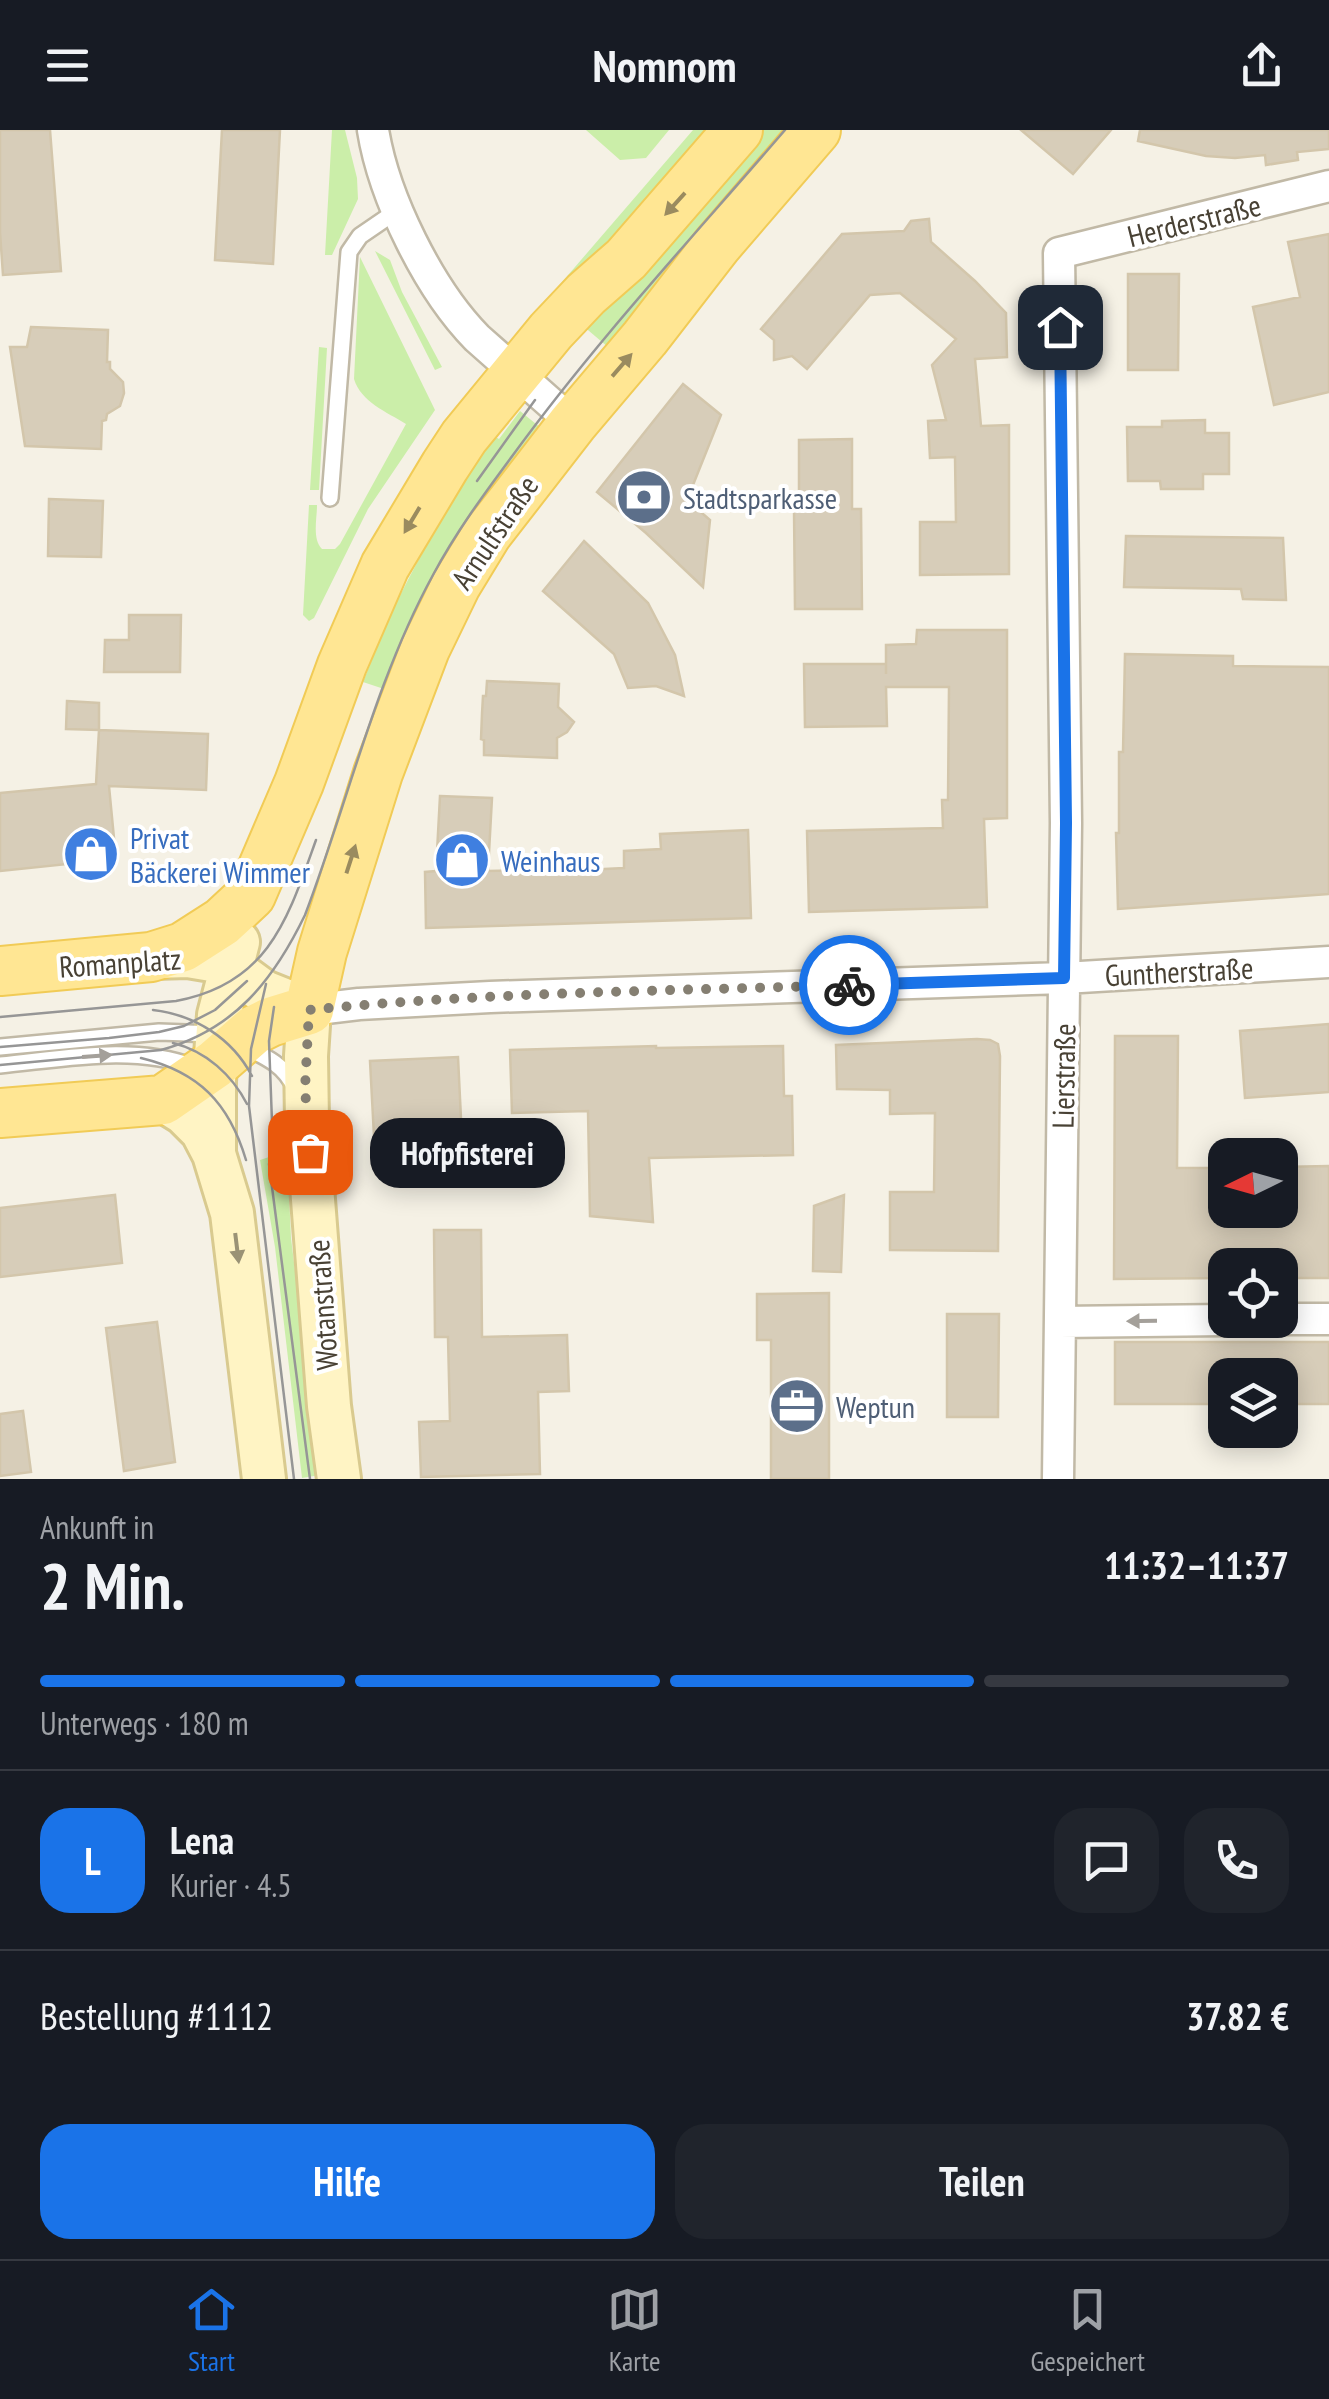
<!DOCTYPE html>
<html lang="de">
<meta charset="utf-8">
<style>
body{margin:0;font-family:"PT Sans Narrow",sans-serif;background:#20242c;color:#f1f3f6;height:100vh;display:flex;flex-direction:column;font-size:38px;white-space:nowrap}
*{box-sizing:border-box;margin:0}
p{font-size:32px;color:#9ea1a6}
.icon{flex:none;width:55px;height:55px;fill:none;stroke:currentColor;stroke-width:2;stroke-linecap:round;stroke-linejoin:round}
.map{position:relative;height:1349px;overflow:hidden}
.side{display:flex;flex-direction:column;background:#171b24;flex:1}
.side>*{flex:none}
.needle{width:65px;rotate:265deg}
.fabs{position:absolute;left:1208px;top:1008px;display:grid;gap:20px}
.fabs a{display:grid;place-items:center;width:90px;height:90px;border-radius:20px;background:#171b24;box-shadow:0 5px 25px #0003;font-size:50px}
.pin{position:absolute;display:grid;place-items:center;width:85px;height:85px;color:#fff;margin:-42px;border-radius:20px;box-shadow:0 5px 15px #0006}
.courier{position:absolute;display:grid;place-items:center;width:100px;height:100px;margin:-50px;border:8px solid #1a73e8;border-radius:50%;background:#fff;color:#222;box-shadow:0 2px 12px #0007}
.bubble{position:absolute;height:70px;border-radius:30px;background:#171b24;box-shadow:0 5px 25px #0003;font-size:32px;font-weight:700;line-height:70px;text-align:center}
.overview em{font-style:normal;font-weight:700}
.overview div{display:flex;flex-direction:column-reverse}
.overview{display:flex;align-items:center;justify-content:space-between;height:170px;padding:0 40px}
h1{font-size:65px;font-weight:700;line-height:75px}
.bar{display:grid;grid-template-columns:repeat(4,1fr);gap:15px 10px;align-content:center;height:120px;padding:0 40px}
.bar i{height:12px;border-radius:8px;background:#363941}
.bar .active{background:#1a73e8}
.bar p{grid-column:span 4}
.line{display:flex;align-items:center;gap:25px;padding:0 40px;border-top:2px solid #363941}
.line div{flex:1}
.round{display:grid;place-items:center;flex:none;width:105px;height:105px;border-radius:30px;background:#20242c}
.primary-button{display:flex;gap:20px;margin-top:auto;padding:20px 40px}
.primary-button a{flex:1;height:115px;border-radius:30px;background:#1a73e8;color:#fff;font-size:40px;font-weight:700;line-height:115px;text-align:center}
.primary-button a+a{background:#20242c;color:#f1f3f6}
header{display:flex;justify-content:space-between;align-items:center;height:130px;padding:0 40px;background:#171b24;font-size:45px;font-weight:700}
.dock{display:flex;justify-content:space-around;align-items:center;height:140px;border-top:2px solid #363941;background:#171b24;font-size:28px;color:#9ea1a6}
.dock a{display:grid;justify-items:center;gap:5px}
.dock .active{color:#1a73e8}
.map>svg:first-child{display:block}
.green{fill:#cbeea9}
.building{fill:#d7cdb9;stroke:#d3c6ab;stroke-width:2.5}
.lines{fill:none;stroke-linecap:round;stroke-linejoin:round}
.lane-casing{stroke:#c1b9a6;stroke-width:20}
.street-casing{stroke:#c1b9a6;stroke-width:35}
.secondary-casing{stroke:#d9ca8f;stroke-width:48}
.primary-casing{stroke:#f1cb56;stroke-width:52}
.lane{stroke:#fff;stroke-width:15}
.street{stroke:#fff;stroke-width:30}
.secondary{stroke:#fff4c4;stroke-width:42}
.primary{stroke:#ffe693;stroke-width:48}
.tram{stroke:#969696;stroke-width:2.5}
.oneway{fill:#9a8b5f}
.oneway2{fill:#a4a09a}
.oneway3{fill:#9a9275}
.done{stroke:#857f72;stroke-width:10;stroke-dasharray:0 18}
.route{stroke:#1a73e8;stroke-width:12}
.labels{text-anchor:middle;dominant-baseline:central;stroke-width:8;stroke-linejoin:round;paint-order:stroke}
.street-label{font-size:30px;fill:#484134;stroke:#fff}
.service-label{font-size:30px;fill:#4e5e75;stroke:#fff;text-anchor:start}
.shop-label{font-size:30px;fill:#366cbe;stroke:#fff;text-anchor:start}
</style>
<header><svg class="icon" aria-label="menu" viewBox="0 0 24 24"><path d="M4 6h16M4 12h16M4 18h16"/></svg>Nomnom<svg class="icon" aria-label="share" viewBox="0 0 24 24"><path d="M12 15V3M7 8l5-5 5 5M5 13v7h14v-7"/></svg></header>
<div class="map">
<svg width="1329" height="1349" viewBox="0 0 1329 1349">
<rect width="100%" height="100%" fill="#f5f1e5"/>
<path class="green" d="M 332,0 L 345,0 L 357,48 L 358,69 L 332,125 L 325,125 Z
M 586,0 L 669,0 L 646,28 L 620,30 Z
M 693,0 L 706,0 L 558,175 L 550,166 Z
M 758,0 L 797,0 L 615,223 L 582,195 Z
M 375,121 L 390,130 L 402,162 L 442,237 L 435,240 Z
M 360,127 L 435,280 L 368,379 L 314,488 L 309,491 L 303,485 L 309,375 L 317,375 C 317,389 312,409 322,419 L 335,419 L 340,414 L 406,294 C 387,282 361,272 354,249 Z
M 319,217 L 327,218 L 319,360 L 310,360 Z
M 520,281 L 541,298 L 393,562 L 363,552 L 389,487 L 410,446 L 434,401 L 494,306 L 499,309 Z
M 287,1021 L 291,1108 L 320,1345 L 302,1348 L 275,1117 L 260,1030 Z"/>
<path class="building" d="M 0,0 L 50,0 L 61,141 L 3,145 L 0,102 Z
M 222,0 L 280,0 L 273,134 L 215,130 Z
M 1021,0 L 1111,0 L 1073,44 Z
M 1140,0 L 1329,0 L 1329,19 L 1297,22 L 1298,30 L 1266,35 L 1265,25 L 1235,28 L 1206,26 L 1138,11 Z
M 929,89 L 931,112 L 975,151 L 1006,183 L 1007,227 L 975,229 L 981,296 L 1009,295 L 1009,444 L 920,445 L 920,392 L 956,392 L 955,327 L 930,328 L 928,291 L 946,290 L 932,235 L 956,209 L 900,163 L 870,165 L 807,239 L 792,226 L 774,230 L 774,210 L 761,199 L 842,104 L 904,101 L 911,91 Z
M 1329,104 L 1329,262 L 1274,275 L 1253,177 L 1300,167 L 1288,112 Z
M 1128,144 L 1179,144 L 1178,240 L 1128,240 Z
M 31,197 L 108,200 L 107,232 L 110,232 L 110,239 L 123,252 L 124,263 L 120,276 L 107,284 L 106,290 L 102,291 L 101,319 L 25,316 L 10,217 L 27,217 Z
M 683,254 L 721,285 L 687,370 L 710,390 L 703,457 L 646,403 L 597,362 Z
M 1205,290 L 1205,303 L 1229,303 L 1229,344 L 1203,344 L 1203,359 L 1161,359 L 1160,351 L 1128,351 L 1127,297 L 1162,297 L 1162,291 Z
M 852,309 L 852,379 L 861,379 L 862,479 L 795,479 L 794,379 L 799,379 L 799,310 Z
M 49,369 L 103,371 L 101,427 L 48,426 Z
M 1126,406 L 1283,408 L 1286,470 L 1243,469 L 1241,459 L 1124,457 Z
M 584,411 L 648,473 L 675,525 L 684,566 L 656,556 L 628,558 L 614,524 L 543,461 Z
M 129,485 L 181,485 L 180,542 L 104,542 L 105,510 L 129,510 Z
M 917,500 L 1007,500 L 1007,688 L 984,689 L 987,777 L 809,782 L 807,701 L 943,698 L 942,670 L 948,670 L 949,557 L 886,557 L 887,596 L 805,597 L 804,534 L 886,534 L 886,544 L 886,515 L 916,514 Z
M 1125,524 L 1233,526 L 1233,536 L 1329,537 L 1329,764 L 1118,779 L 1116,703 L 1119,703 L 1119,622 L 1123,622 Z
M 487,551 L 559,554 L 558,577 L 574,592 L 567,602 L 557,608 L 557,628 L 484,625 L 484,610 L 481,609 L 482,584 L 483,566 L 486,566 Z
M 67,571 L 99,573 L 99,600 L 66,599 Z
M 99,600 L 208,604 L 206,660 L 109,656 L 116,729 L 0,741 L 0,663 L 96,654 Z
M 440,666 L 492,668 L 488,741 L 524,740 L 524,743 L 624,738 L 624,721 L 661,719 L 660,704 L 748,700 L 751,788 L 426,798 L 425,742 L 436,741 Z
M 1329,894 L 1329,962 L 1245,968 L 1240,901 Z
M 1115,906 L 1178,906 L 1177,1038 L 1225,1038 L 1225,1089 L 1280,1088 L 1280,1037 L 1329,1036 L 1329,1148 L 1280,1148 L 1280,1135 L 1225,1135 L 1225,1148 L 1114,1149 Z
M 977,909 L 990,910 L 998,914 L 1000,926 L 998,1121 L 890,1120 L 890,1062 L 934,1062 L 935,983 L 890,984 L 890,960 L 837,959 L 836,915 Z
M 656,916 L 656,918 L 783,916 L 784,966 L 792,966 L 793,1025 L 649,1028 L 653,1092 L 590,1086 L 588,981 L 512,983 L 510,920 Z
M 458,927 L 462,1009 L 417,1011 L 419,1042 L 376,1044 L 370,931 Z
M 115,1065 L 122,1133 L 0,1147 L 0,1078 Z
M 844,1065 L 841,1142 L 813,1141 L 814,1076 Z
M 434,1100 L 481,1100 L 482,1207 L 567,1205 L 569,1261 L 538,1262 L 540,1344 L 421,1347 L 419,1292 L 450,1291 L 448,1207 L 435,1207 Z
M 829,1163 L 829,1349 L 771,1349 L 771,1210 L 757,1210 L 757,1164 Z
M 947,1184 L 999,1184 L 998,1287 L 947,1287 Z
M 157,1192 L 175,1332 L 124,1341 L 106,1198 Z
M 1115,1212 L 1329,1212 L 1329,1274 L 1280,1274 L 1280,1245 L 1225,1245 L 1225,1274 L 1115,1274 Z
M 23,1281 L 31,1342 L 0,1346 L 0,1284 Z"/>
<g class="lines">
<g class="lane-casing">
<path id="lane" d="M 330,368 L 349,122 L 360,106 L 398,80
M 0,917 L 159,902 L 215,904
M 245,917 C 267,927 285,936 295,958
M 0,935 C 63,929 133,914 194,937"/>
</g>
<g class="street-casing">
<path id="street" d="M 373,0 C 384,68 429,159 477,208 L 573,293
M 309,880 L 359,874 L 490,867 L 1064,848 L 1329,832
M 1280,1189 L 1329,1189
M 1060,1192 L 1225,1190
M 1058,1349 L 1066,693 L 1059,123 L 1329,56"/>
</g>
<g class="secondary-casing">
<path id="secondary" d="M 154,827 L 188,826 L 218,831 L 230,837 L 264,862 L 309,880 L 306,926 L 307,992 L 329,1276 L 339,1349
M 163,970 L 184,983 L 202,1001 L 214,1024 L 232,1083 L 264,1349
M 214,1024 L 214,951 L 219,885 L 238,812"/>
</g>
<g class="primary-casing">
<path id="primary" d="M 0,841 L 151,827 L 183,817 L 222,792 L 251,765 L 299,653 L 342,535 L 385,436 L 445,336 L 464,307 L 551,201 L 586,164 L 626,129 L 738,0
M 0,983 L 163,970 L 215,934 L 254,900 L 270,892 L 309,880 L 322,822 L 378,643 L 425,519 L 456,455 L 487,404 L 573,293 L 645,208 L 717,115 L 816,0"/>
</g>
<use href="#lane" class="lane"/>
<use href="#street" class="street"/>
<use href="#secondary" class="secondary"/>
<use href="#primary" class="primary"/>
<path class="tram" d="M 477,351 L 535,270
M 266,854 L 251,919 L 249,976 L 294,1349
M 274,877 L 269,911 L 274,1046
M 153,880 C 195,885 232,908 252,946
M 0,887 L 176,871 C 269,854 288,788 316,710
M 173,913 C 206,921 232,945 247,974
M 0,917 L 109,908 L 159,902 L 184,896 L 215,880 L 247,851
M 141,928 C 199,942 229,973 246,1030
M 0,935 L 161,920 C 234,900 273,851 305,785 C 348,672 375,551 433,445 C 456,402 484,364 513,325 C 596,211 693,107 785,0
M 269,1034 L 310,1349"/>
</g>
<defs><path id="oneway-solid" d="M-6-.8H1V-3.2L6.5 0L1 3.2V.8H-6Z" transform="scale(2.5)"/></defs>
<g class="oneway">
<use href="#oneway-solid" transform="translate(675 74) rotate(132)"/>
<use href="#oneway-solid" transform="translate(622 235) rotate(-49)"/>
<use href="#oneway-solid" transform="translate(412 390) rotate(121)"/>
<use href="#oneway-solid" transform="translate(351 729) rotate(-72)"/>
</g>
<g class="oneway2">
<use href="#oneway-solid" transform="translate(97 926) rotate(-4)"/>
<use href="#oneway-solid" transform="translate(1142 1191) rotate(179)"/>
</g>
<use class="oneway3" href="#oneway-solid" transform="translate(237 1118) rotate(83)"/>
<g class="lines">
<path class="done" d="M 310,1022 L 305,959 L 309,880 C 488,862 669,861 849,855"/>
<path class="route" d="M 849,855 L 1064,848 L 1066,693 L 1060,197"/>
</g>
<defs>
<g id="bank-disc" transform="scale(2.875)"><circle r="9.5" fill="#5c6f8a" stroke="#fff"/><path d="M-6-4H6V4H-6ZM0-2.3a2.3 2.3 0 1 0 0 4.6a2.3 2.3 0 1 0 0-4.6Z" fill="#fff"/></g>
<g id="shop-disc" transform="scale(2.875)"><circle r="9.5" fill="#3f7fe0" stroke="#fff"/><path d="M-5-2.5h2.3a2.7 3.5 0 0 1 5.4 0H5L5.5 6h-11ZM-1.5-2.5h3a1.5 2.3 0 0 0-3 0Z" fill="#fff"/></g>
<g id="office-disc" transform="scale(2.875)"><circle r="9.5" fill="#5c6f8a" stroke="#fff"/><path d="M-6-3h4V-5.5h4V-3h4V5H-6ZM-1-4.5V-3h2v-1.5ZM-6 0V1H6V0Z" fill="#fff"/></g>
</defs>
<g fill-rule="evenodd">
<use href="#bank-disc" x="644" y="367"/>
<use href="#shop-disc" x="91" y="724"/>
<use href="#shop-disc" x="462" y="730"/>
<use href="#office-disc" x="797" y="1276"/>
</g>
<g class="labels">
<g class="street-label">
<text transform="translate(1194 90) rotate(-14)">Herderstraße</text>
<text transform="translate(494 402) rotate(-56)">Arnulfstraße</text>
<text transform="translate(120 832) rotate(-4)">Romanplatz</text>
<text transform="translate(1179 841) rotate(-3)">Guntherstraße</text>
<text transform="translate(1063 946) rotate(-89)">Lierstraße</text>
<text transform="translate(322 1175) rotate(-94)">Wotanstraße</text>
</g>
<g class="service-label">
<text x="683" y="367">Stadtsparkasse</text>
<text x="836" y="1276">Weptun</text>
</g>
<g class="shop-label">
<text x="130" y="707">Privat<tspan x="130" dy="34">Bäckerei Wimmer</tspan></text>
<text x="501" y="730">Weinhaus</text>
</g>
</g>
</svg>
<div class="fabs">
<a><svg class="needle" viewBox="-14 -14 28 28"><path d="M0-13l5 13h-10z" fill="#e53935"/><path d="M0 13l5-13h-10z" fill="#9ea1a6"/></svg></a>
<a><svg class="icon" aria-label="locate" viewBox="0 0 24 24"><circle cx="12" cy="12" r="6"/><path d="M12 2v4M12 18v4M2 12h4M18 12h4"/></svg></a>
<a><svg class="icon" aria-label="layers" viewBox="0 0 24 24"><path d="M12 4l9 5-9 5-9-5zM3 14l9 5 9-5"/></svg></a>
</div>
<div class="pin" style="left:310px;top:1022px;background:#ea580c"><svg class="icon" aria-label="bag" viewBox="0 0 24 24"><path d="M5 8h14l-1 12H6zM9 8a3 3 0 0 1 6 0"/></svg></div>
<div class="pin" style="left:1060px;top:197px;background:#1f2937"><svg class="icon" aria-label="home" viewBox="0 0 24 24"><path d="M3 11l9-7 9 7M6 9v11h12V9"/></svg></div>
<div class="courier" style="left:849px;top:855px"><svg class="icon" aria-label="bike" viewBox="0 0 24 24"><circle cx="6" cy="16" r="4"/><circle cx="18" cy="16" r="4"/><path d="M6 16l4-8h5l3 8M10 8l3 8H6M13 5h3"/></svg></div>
<div class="bubble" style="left:370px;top:988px;width:195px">Hofpfisterei</div>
</div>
<section class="side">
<div class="overview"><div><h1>2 Min.</h1><p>Ankunft in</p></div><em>11:32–11:37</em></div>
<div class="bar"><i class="active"></i><i class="active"></i><i class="active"></i><i></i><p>Unterwegs · 180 m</p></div>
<div class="line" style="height:180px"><b class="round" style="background:#1a73e8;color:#fff">L</b><div><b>Lena</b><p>Kurier · 4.5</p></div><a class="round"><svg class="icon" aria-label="chat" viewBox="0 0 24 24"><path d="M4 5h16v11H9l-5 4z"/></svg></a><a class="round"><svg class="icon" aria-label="phone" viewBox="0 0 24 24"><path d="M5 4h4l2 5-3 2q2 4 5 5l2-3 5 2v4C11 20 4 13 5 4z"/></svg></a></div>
<div class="line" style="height:130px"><div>Bestellung #1112</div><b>37.82 €</b></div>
<div class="primary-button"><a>Hilfe</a><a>Teilen</a></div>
</section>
<nav class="dock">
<a class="active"><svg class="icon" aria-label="home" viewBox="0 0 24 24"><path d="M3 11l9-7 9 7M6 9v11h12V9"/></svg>Start</a>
<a><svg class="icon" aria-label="map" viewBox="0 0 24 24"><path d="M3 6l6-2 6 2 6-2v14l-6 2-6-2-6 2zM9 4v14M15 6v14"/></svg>Karte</a>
<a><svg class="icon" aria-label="saved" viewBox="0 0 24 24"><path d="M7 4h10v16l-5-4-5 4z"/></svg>Gespeichert</a>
</nav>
